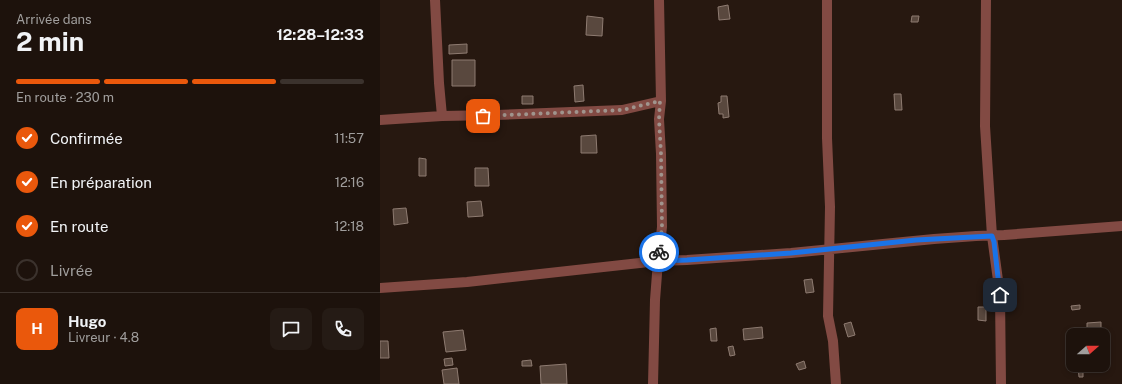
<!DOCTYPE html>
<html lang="fr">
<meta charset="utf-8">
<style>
body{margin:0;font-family:"Public Sans",sans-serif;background:#251b15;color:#f1f3f6;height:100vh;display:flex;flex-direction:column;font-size:15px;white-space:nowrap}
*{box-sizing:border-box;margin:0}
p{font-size:13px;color:#a09e9d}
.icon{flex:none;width:22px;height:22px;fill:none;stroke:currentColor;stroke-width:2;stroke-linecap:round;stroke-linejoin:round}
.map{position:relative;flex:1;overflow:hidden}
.sheet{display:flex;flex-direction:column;background:#1d120c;width:380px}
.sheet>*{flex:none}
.needle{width:26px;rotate:69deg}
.controls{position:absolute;left:686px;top:328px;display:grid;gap:8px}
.controls a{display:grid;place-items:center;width:44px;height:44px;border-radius:8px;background:#1d120c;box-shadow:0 2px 6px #0003,0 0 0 1px #3b322d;font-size:20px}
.pin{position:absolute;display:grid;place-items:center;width:34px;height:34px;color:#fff;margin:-17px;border-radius:8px;box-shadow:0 2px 6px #0006}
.courier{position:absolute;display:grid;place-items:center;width:40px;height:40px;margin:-20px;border:3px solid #1a73e8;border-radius:50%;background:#fff;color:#222;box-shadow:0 1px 5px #0007}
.headline em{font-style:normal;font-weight:700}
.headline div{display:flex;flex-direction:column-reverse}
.headline{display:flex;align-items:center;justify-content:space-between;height:68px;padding:0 16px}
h1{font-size:26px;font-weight:700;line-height:30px}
.bar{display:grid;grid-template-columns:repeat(4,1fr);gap:6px 4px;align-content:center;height:48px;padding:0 16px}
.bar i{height:5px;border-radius:3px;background:#3b322d}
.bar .on{background:#ea580c}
.bar p{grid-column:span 4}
.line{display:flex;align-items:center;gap:10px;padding:0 16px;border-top:1px solid #3b322d}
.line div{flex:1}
.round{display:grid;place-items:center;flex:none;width:42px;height:42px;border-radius:8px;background:#251b15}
ol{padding:0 16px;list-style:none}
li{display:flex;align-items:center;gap:12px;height:44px}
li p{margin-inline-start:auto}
li .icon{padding:4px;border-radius:50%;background:#ea580c;color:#fff;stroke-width:4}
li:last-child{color:#a09e9d}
li i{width:22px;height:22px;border:2px solid #3b322d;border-radius:50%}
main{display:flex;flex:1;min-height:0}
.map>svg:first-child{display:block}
.building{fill:#59483e;stroke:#8e7b71}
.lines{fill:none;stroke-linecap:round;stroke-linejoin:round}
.minor{stroke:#824a43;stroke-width:10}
.done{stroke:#a0948d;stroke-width:4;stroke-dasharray:0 7.2}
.route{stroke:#1a73e8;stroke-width:5}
</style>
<main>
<section class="sheet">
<div class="headline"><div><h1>2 min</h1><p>Arrivée dans</p></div><em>12:28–12:33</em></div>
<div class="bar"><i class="on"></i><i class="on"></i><i class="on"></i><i></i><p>En route · 230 m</p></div>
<ol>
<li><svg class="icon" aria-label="check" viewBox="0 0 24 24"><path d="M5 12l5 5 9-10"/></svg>Confirmée<p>11:57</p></li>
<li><svg class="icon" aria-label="check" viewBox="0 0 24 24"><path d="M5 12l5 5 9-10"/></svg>En préparation<p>12:16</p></li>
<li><svg class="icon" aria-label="check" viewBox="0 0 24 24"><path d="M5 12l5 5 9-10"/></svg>En route<p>12:18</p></li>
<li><i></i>Livrée</li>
</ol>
<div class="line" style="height:72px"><b class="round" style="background:#ea580c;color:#fff">H</b><div><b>Hugo</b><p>Livreur · 4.8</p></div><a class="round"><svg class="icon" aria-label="chat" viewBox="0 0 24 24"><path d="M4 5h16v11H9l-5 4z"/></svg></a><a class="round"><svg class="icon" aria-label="phone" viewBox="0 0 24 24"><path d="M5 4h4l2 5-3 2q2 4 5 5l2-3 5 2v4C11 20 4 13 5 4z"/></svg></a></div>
</section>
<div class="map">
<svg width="742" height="384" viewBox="0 0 742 384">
<rect width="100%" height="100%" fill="#271810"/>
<path class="building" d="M 348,5 L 350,19 L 339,20 L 338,7 Z
M 207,16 L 223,18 L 222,36 L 206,35 Z
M 532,16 L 539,16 L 538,22 L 531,22 Z
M 87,44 L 87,53 L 69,54 L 69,45 Z
M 72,60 L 95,60 L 95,86 L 72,86 Z
M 203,85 L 204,101 L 195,102 L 194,86 Z
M 514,94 L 521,94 L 522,110 L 515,110 Z
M 142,96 L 153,96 L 153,104 L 142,104 Z
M 341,96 L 347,96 L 349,117 L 343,118 L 343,114 L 339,114 L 338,103 L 341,102 Z
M 216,135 L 217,153 L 201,153 L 201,136 Z
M 39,158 L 46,159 L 46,176 L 39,176 Z
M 95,168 L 108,168 L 109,186 L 95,186 Z
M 101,201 L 103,216 L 88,217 L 87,202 Z
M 26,208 L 28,223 L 14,225 L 13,209 Z
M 432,279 L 434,292 L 426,293 L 424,280 Z
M 700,305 L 700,309 L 692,310 L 691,306 Z
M 598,307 L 606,307 L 606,321 L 598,320 Z
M 471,322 L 475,335 L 468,337 L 464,324 Z
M 721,322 L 721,335 L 707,335 L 707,323 Z
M 382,327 L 383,338 L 364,340 L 363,329 Z
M 336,328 L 337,341 L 331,341 L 330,329 Z
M 83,330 L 86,350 L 66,352 L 63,332 Z
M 0,341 L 8,341 L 9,358 L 0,358 Z
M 353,346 L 355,355 L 350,356 L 348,347 Z
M 72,358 L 73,365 L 65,366 L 64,359 Z
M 151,360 L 152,366 L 142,366 L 142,361 Z
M 424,361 L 426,368 L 419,370 L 416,364 Z
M 186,364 L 187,384 L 161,384 L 160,366 Z
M 703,366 L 703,377 L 699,377 L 698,367 Z
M 77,368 L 79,384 L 64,384 L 62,370 Z"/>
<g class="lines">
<path class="minor" d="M 55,0 L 59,83 L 62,116
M 447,0 L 447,138 L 450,207 L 448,316 L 453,341 L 456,384
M 606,0 L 605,126 L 612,236 L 620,295 L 621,384
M 0,120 L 62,116 L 116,115 L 242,110 L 281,101
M 0,288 L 87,282 L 278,261 L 307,260 L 411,253 L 554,239 L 596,236 L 624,235 L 742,226
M 273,384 L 275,300 L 278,261 L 282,227 L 281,154 L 279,119 L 281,101 L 279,0"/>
</g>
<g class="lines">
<path class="done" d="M 103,116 L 242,110 L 280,101 L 279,119 L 281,154 L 282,227 L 279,252"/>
<path class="route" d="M 279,252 L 278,261 L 307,260 L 411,253 L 536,240 L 612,236 L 614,242 L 620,295"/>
</g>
</svg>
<div class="controls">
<a><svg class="needle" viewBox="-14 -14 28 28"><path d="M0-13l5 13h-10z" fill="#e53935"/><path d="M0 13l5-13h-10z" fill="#a09e9d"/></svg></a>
</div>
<div class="pin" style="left:103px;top:116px;background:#ea580c"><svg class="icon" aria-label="bag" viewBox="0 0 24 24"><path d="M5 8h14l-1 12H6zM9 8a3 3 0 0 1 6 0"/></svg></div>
<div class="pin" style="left:620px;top:295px;background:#1f2937"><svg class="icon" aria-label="home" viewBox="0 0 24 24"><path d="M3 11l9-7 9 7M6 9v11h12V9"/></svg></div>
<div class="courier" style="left:279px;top:252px"><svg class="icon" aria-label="bike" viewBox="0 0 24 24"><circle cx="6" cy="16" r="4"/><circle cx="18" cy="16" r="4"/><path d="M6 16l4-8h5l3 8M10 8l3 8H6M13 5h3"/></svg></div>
</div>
</main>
